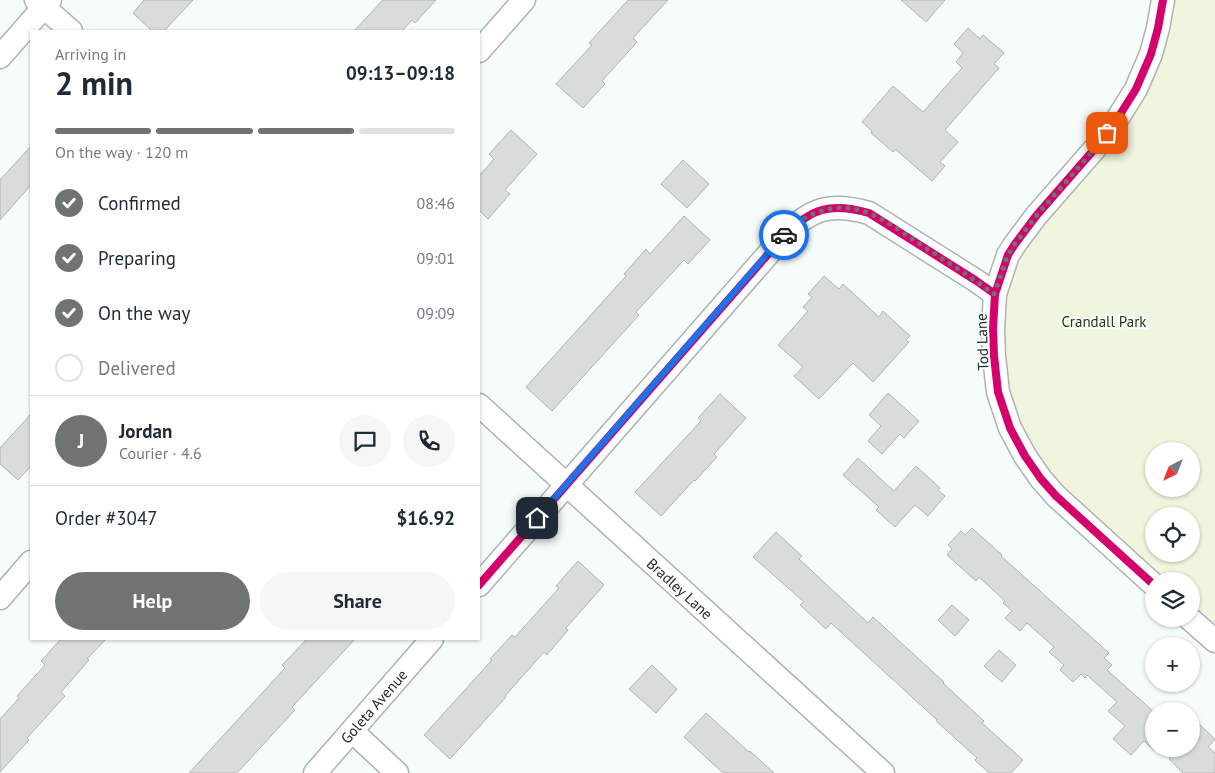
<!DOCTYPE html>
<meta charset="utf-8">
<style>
body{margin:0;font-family:"PT Sans",sans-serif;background:#f6f6f7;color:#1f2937;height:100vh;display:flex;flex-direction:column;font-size:19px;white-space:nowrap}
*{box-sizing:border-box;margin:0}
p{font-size:16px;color:#747a83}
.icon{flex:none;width:28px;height:28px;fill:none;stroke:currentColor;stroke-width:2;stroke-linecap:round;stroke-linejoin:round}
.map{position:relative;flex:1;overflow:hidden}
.sheet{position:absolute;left:30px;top:30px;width:450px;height:610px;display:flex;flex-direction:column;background:#fff;border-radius:0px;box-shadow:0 1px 4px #0004}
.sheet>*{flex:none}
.needle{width:32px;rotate:222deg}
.fabs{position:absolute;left:1145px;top:442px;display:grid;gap:10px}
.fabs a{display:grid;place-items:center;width:55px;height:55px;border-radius:50%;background:#fff;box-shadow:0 1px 4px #0004;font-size:25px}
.pin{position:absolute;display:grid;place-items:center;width:42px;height:42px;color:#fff;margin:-21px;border-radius:10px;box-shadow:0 2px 8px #0006}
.courier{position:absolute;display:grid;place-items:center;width:50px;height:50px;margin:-25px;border:4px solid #1a73e8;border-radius:50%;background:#fff;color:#222;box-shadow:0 1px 6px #0007}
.head em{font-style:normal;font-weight:800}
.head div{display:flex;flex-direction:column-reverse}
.head{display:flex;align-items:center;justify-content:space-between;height:85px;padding:0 25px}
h1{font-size:32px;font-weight:800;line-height:38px}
.bar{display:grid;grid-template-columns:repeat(4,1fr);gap:8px 5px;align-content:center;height:60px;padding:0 25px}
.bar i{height:6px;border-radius:4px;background:#e0e1e3}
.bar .current{background:#6f7472}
.bar p{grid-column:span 4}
.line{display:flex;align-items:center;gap:12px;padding:0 25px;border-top:1px solid #e0e1e3}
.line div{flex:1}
.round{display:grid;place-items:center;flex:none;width:52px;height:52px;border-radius:26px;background:#f6f6f7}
ol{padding:0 25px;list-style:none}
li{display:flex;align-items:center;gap:15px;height:55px}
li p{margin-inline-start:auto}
li .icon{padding:5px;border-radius:50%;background:#6f7472;color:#fff;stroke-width:4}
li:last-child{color:#747a83}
li i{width:28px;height:28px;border:2px solid #e0e1e3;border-radius:50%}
.cta{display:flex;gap:10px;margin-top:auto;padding:10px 25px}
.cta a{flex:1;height:58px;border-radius:30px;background:#6f7472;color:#fff;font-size:20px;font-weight:800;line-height:58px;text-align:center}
.cta a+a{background:#f6f6f7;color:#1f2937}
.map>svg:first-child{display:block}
.green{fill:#f0f5dd;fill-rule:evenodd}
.building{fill:#d8dcda;stroke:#b1b4b2}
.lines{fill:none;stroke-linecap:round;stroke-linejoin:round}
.minor-casing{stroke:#afb3b2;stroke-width:25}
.minor{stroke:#fefffe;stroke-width:22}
.cycleway-casing{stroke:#f3fffb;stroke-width:11}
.cycleway{stroke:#d6006c;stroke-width:8}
.done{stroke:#6f7472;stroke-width:5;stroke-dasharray:0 9}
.route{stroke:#1a73e8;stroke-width:6}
.labels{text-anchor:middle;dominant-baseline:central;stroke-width:4;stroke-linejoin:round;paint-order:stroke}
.park-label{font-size:15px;fill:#31330d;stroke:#f3fffb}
.street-label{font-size:15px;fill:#262a29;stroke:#f3fffb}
</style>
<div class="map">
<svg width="1215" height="773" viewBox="0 0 1215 773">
<rect width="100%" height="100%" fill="#f6fcfa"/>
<path class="green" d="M 1163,0 L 1215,0 L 1215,641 L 1191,619 L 1191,581 L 1154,581 L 1056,496 L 998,392 L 1001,275 L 1116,121 ZM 1154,451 L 1191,451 L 1191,489 L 1154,489 ZM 1154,516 L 1191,516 L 1191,554 L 1154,554 Z"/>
<path class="building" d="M 144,0 L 193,0 L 164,31 L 152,31 L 133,13 Z
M 383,0 L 436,0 L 415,23 L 412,20 L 402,31 L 354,31 Z
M 628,0 L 668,0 L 633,38 L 637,42 L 602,81 L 605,84 L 583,108 L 556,84 L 592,45 L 589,43 Z
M 901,0 L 945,0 L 926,22 Z
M 968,28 L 980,39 L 983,35 L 1004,53 L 994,64 L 999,68 L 945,130 L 958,142 L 940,162 L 945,166 L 932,181 L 895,149 L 893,152 L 871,133 L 872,131 L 862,122 L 893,86 L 923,112 L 962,68 L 956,62 L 963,53 L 954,44 Z
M 511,130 L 537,154 L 505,190 L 510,194 L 488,219 L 479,210 L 479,176 L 494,159 L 489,154 Z
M 31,146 L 31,185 L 0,220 L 0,180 Z
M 683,160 L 709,184 L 687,208 L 661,184 Z
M 684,216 L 710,240 L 688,264 L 684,260 L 636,312 L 639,315 L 552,411 L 526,387 L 626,276 L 624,274 L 646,249 L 650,254 Z
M 824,276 L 839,289 L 843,284 L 879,317 L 883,311 L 910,336 L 906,340 L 909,342 L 873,382 L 853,363 L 819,399 L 794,376 L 803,367 L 778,345 L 808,311 L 803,307 L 812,297 L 808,294 Z
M 888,393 L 919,421 L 904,438 L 900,434 L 882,454 L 868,441 L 881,426 L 869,415 Z
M 720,394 L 746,418 L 714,454 L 717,457 L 695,481 L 694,480 L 661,516 L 635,492 L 701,421 L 698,418 Z
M 31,414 L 31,466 L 18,480 L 0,464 L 0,448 Z
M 858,458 L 894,491 L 916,466 L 940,488 L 938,490 L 945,496 L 928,516 L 915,505 L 895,527 L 876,510 L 879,507 L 843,475 Z
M 972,528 L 1002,555 L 1001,556 L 1109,653 L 1104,658 L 1112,665 L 1107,670 L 1154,712 L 1154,750 L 1144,741 L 1131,755 L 1113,739 L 1125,726 L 1108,711 L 1117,702 L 1087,675 L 1085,678 L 1081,674 L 1073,682 L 1060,670 L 1064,665 L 1049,652 L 1054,647 L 1027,623 L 1020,631 L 1005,618 L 1012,611 L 1003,603 L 1005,601 L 979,577 L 976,581 L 947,555 L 952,549 L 948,545 L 961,531 L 965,535 Z
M 776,532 L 802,556 L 799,559 L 868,623 L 873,617 L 944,682 L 943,683 L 984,721 L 982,723 L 1023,760 L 1011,773 L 989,773 L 975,760 L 977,758 L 936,721 L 937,720 L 831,623 L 826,629 L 800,605 L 804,602 L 753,557 Z
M 578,561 L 604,585 L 566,628 L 568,630 L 547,655 L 544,652 L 505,696 L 506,697 L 450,759 L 424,735 L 492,660 L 490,659 L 512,635 L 515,637 L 559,588 L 556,586 Z
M 952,605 L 969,620 L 955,636 L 938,620 Z
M 61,639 L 106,639 L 87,659 L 89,660 L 61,692 L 65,696 L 27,738 L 29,740 L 0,772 L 0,719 L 19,698 L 17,696 L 45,665 L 41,661 Z
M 307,639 L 355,639 L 292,707 L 295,710 L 237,773 L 189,773 L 285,668 L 282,665 Z
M 999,650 L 1016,665 L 1002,682 L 984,666 Z
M 652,665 L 677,689 L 656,713 L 629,689 Z
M 706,713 L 749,752 L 750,751 L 774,773 L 723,773 L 684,737 Z
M 1199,724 L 1215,739 L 1208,747 L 1215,753 L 1215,773 L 1183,773 L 1169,759 L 1178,749 L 1191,749 L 1191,731 L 1192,732 Z"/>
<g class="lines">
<g class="minor-casing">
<g id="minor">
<path d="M 36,0 L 71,31"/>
<path d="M 479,51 L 524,0"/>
<path d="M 0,57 L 50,0"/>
<path id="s1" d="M 479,405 L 883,773"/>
<path d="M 479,585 L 784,236 C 811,208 831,202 869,213 L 975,280 L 995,294"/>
<path d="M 1154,585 L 1056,496 L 1041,479 L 1025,456 L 1010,428 L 998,392 L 994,356 L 993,329 L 995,294 L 1008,255 L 1015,244 L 1036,216 L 1098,145 L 1116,121 L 1136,89 L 1151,54 L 1158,28 L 1163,0"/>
<path d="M 0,598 L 31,562"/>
<path d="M 1190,619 L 1215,641"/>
<path d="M 352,731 L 397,773"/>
<path id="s2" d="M 315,773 L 432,639"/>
</g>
</g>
<use href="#minor" class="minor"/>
<g class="cycleway-casing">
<path id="cycleway" d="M 479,585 L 784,236 C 811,208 831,202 869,213 L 975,280 L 995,294
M 1154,585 L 1056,496 L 1041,479 L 1025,456 L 1010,428 L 998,392 L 994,356 L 993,329 L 995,294 L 1008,255 L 1015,244 L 1036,216 L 1098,145 L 1116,121 L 1136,89 L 1151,54 L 1158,28 L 1163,0"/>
</g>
<use href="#cycleway" class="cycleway"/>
</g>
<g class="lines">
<path class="done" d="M 784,235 C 789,231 793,225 798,222 C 820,208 843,203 868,213 C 887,220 904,234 921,245 C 946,261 971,277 994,294 L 1008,255 L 1015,244 L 1036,216 L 1098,145 L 1107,133"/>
<path class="route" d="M 537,518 L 784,235"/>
</g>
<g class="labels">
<g class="park-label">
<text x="1104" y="321">Crandall Park</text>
</g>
<g class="street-label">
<text transform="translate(982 342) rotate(-92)">Tod Lane</text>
<text stroke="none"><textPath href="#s1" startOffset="272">Bradley Lane</textPath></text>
<text stroke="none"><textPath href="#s2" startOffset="89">Goleta Avenue</textPath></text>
</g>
</g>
</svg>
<div class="fabs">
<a><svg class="needle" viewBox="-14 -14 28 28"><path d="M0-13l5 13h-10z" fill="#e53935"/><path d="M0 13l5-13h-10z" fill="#747a83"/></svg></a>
<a><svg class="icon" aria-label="locate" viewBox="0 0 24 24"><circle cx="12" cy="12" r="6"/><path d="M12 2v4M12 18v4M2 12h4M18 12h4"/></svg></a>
<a><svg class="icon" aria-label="layers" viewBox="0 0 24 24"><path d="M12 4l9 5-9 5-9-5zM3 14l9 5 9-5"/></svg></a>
<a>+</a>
<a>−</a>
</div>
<div class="pin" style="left:1107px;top:133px;background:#ea580c"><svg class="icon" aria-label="bag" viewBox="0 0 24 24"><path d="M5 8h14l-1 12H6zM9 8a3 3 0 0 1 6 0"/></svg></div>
<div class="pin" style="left:537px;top:518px;background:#1f2937"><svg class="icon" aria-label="home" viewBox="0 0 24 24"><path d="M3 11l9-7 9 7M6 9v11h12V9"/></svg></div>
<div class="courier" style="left:784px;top:235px"><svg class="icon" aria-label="car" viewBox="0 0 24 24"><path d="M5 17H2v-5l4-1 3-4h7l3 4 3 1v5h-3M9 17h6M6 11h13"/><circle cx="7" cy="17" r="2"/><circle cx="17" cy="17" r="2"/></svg></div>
<section class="sheet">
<div class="head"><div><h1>2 min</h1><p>Arriving in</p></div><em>09:13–09:18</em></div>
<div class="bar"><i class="current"></i><i class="current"></i><i class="current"></i><i></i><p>On the way · 120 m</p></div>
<ol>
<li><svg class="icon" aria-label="check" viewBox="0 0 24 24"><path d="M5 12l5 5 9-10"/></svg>Confirmed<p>08:46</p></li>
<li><svg class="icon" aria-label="check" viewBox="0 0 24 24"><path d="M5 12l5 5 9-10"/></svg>Preparing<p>09:01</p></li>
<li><svg class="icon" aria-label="check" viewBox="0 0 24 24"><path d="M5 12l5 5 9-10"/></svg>On the way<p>09:09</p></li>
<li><i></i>Delivered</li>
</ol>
<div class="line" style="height:90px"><b class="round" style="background:#6f7472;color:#fff">J</b><div><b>Jordan</b><p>Courier · 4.6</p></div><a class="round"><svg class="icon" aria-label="chat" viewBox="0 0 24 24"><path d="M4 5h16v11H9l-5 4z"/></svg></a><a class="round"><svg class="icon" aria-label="phone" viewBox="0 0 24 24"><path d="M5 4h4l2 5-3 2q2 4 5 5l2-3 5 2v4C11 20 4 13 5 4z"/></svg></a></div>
<div class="line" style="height:65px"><div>Order #3047</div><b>$16.92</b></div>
<div class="cta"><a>Help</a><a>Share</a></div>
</section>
</div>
